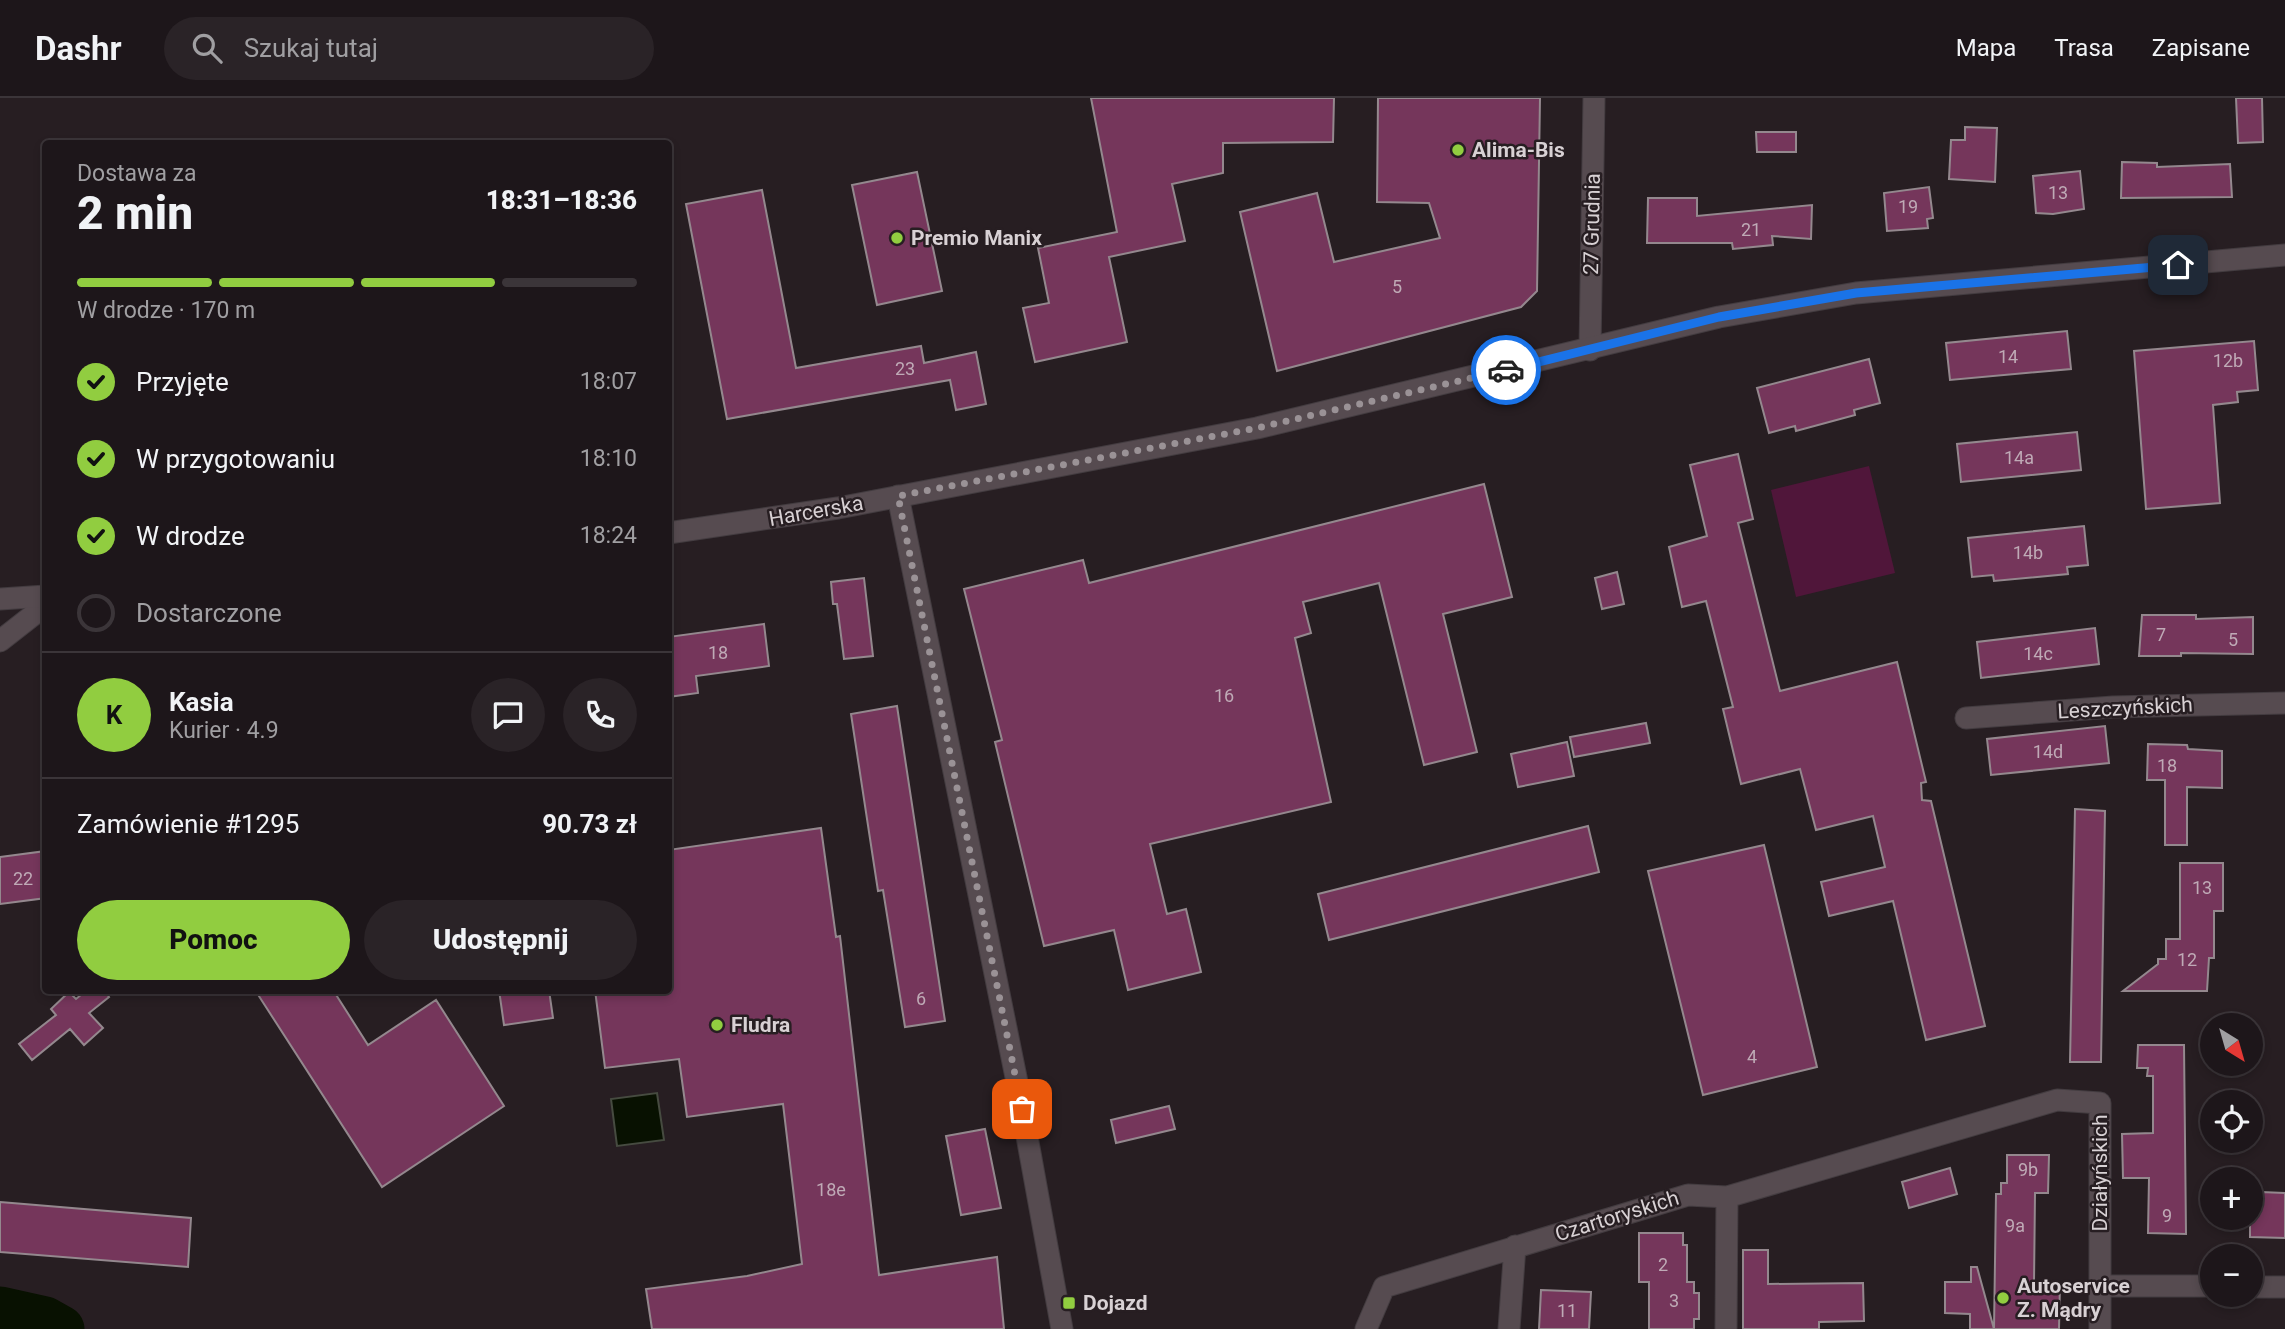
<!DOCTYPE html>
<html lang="pl">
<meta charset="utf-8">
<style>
body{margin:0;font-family:Roboto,sans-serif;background:#2a2327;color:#f1f3f6;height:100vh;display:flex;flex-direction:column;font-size:26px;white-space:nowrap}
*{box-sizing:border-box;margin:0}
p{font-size:23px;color:#a09fa2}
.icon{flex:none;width:38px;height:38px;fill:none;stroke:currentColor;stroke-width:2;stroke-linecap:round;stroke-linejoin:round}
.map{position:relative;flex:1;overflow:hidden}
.side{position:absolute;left:42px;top:42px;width:630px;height:854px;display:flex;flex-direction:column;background:#1d161a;border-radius:7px;box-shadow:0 4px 10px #0003,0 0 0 2px #3b3539}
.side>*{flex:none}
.needle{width:46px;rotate:143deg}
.fabs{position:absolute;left:2200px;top:915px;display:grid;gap:14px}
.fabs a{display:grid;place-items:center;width:63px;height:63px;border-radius:50%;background:#1d161a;box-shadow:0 4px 10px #0003,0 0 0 2px #3b3539;font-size:35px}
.pin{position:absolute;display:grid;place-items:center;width:60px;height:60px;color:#fff;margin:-30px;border-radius:14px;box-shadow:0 4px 10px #0006}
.courier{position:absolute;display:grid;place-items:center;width:70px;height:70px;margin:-35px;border:5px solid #1a73e8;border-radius:50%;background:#fff;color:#222;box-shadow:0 2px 9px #0007}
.head em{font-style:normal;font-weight:800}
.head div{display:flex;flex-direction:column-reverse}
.head{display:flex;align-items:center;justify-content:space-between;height:119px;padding:0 35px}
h1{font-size:46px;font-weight:800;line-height:52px}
.bar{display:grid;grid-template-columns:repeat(4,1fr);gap:10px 7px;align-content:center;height:84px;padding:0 35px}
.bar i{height:9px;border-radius:5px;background:#3b3539}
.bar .selected{background:#91cd40}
.bar p{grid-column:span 4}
.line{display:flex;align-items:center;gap:18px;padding:0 35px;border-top:2px solid #3b3539}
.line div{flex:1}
.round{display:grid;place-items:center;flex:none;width:74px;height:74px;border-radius:37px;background:#2a2327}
ol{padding:0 35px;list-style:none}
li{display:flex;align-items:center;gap:21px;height:77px}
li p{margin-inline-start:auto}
li .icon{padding:7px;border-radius:50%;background:#91cd40;color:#111;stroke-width:4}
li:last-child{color:#a09fa2}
li i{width:38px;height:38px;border:4px solid #3b3539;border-radius:50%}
.cta{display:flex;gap:14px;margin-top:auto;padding:14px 35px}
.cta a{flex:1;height:80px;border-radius:42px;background:#91cd40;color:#111;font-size:28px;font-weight:800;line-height:80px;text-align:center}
.cta a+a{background:#2a2327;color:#f1f3f6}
header{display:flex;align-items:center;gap:42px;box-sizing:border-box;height:98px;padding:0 35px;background:#1d161a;border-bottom:2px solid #3b3539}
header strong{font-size:33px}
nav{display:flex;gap:38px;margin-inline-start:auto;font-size:24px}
.search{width:490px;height:63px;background:#2a2327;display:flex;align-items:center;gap:18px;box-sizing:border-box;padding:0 24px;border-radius:38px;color:#a09fa2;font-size:26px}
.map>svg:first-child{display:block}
.green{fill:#50163a}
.water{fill:#081101;stroke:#464b40;stroke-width:2}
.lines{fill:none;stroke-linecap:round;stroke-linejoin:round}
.river{stroke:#081101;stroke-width:47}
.building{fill:#75365b;stroke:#94888e;stroke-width:2}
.minor-casing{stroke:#433c40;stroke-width:23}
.tertiary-casing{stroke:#433c40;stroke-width:23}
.minor{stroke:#564b50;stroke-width:21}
.tertiary{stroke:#564b50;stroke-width:21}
.done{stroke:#9a9296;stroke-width:7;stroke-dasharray:0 12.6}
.route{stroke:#1a73e8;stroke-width:9}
.poi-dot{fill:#91cd40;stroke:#271e22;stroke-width:2.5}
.labels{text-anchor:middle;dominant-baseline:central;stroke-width:5;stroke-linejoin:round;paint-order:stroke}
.number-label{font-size:18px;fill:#bfaab6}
.poi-label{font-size:21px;font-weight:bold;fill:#d8d1d4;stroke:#271e22;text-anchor:start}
.street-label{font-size:21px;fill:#d8d1d4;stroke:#271e22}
</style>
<header>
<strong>Dashr</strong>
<div class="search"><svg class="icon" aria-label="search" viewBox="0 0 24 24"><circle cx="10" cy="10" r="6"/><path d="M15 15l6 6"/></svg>Szukaj tutaj</div>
<nav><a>Mapa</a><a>Trasa</a><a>Zapisane</a></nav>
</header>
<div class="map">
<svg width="2285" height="1231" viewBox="0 0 2285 1231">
<rect width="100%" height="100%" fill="#271e22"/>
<path class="green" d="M 1869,368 L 1895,475 L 1796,499 L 1771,392 Z"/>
<path class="water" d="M 657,995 L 664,1042 L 617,1048 L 611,1001 Z"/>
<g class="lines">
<path class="river" d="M 0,1212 L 45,1222 L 61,1231"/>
</g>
<path class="building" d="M 1091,0 L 1334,0 L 1333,44 L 1223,45 L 1223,75 L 1172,86 L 1185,143 L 1109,159 L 1127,244 L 1035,264 L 1023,210 L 1049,205 L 1038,150 L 1117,134 Z
M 1378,0 L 1540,0 L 1537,193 L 1521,209 L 1277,273 L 1240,114 L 1317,95 L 1334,164 L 1440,140 L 1429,105 L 1377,104 Z
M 2236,0 L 2262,0 L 2263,44 L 2238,45 Z
M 1965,29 L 1997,30 L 1995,84 L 1949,81 L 1951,42 L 1965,42 Z
M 1756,34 L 1796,34 L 1796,54 L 1757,54 Z
M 2122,64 L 2157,65 L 2157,69 L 2230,66 L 2232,99 L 2121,100 Z
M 2080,73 L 2084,111 L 2053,116 L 2036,115 L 2033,78 Z
M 917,74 L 942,193 L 877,207 L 852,87 Z
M 1929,89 L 1933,120 L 1927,121 L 1928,130 L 1887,133 L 1884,95 Z
M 762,92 L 796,270 L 921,248 L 924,265 L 976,254 L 986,306 L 956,312 L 950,282 L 727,321 L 686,106 Z
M 1648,100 L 1697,100 L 1697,118 L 1812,107 L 1811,141 L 1772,138 L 1773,147 L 1733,151 L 1732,145 L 1647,145 Z
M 2067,233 L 2071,271 L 1950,282 L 1946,245 Z
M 2254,243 L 2258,292 L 2237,294 L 2238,304 L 2213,307 L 2220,405 L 2146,411 L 2134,253 Z
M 1869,261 L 1880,305 L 1854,312 L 1855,317 L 1796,333 L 1795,328 L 1769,335 L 1757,290 Z
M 2077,334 L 2081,372 L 1961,384 L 1957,346 Z
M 1738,356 L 1753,421 L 1738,425 L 1780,593 L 1897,564 L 1926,684 L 1921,685 L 1922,702 L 1931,703 L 1985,928 L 1926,942 L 1893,803 L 1829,818 L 1821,784 L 1885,769 L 1873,718 L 1816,732 L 1800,671 L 1741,686 L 1723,611 L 1733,609 L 1706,503 L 1682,509 L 1669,449 L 1707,438 L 1690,367 Z
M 1484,386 L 1512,499 L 1443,516 L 1477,654 L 1424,667 L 1379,485 L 1303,504 L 1311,535 L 1295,540 L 1331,704 L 1150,746 L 1167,816 L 1186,811 L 1201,874 L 1128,892 L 1114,832 L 1044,848 L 995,644 L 1002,642 L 964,491 L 1083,462 L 1089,485 Z
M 2084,428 L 2088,467 L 2067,469 L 2068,476 L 1994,483 L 1993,477 L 1972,479 L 1968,440 Z
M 1617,474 L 1624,506 L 1602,511 L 1595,480 Z
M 864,480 L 873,558 L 844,561 L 837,506 L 833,506 L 831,484 Z
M 2142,517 L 2196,517 L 2196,521 L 2253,519 L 2253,556 L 2181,555 L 2181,558 L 2139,558 Z
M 764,526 L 769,568 L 696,578 L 698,595 L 668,599 L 668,539 Z
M 2095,530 L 2099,566 L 1981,580 L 1977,544 Z
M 897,608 L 945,923 L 905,929 L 883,792 L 878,793 L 851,616 Z
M 1646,625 L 1650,645 L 1574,659 L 1570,639 Z
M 2105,628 L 2109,665 L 1991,677 L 1987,641 Z
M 1567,644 L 1574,678 L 1518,689 L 1511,656 Z
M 2148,646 L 2187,647 L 2188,651 L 2222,653 L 2222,690 L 2187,689 L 2187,747 L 2165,747 L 2165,682 L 2147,682 Z
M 2075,711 L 2105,713 L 2101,964 L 2070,964 Z
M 1588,728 L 1599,774 L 1329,842 L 1318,796 Z
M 821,730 L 836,839 L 840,838 L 879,1177 L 997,1159 L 1004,1231 L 652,1231 L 646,1191 L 747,1178 L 802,1166 L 783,1006 L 687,1019 L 679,961 L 605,970 L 595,892 L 668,892 L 668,752 Z
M 1764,747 L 1817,969 L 1703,997 L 1648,773 Z
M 46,753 L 46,800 L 0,806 L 0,759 Z
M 2180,765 L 2223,765 L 2223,813 L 2214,813 L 2214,860 L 2209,860 L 2207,893 L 2123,893 L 2158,866 L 2158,861 L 2166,861 L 2166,841 L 2180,841 Z
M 87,892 L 104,892 L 109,899 L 89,915 L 103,930 L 84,947 L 70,931 L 32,962 L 19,946 L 56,917 L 51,911 L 69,894 L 76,901 Z
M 255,892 L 333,892 L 368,947 L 436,902 L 504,1008 L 382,1089 Z
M 499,892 L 549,892 L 553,920 L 504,927 Z
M 2138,947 L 2184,947 L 2186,1136 L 2148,1135 L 2149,1080 L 2123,1080 L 2122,1036 L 2153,1035 L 2153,978 L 2147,978 L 2148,970 L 2137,970 Z
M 1169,1008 L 1175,1031 L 1116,1045 L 1111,1022 Z
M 985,1031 L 1001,1110 L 961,1117 L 946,1038 Z
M 2007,1057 L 2049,1057 L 2048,1095 L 2035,1095 L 2034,1185 L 2060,1185 L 2059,1231 L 1970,1231 L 1970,1216 L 1945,1215 L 1945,1184 L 1971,1184 L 1971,1169 L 1977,1169 L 1994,1231 L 1996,1096 L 2001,1096 L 2001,1085 L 2007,1085 Z
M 1950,1070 L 1957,1096 L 1909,1110 L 1902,1084 Z
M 2261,1094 L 2285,1095 L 2285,1140 L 2250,1139 L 2250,1104 L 2261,1104 Z
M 0,1104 L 191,1120 L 188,1169 L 0,1154 Z
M 1639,1135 L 1683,1135 L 1683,1147 L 1687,1147 L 1687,1184 L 1694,1184 L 1694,1195 L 1699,1195 L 1699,1221 L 1694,1221 L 1694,1231 L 1649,1231 L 1649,1184 L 1639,1184 Z
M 1743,1152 L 1768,1152 L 1768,1186 L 1863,1185 L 1864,1223 L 1819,1224 L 1819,1231 L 1743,1231 Z
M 1541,1192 L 1591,1194 L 1589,1231 L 1539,1231 Z"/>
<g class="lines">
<g class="minor-casing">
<path id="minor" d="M 1590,252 L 1594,0
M 898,398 L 1018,989 L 1062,1231
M 0,543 L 46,507
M 1966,620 L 2113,609 L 2285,605
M 2100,1188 L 2212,1188
M 2250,1189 L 2285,1189
M 1366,1231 L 1384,1189 L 1688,1097 L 1727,1099 L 2057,1002 L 2100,1005 L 2100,1231
M 1509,1231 L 1515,1148
M 1726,1231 L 1727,1099"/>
</g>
<g class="tertiary-casing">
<path id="tertiary" d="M 668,435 L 838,410 L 1257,330 L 1719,219 L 1856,195 L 2285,157
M 0,501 L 46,498"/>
</g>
<use href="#minor" class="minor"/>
<use href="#tertiary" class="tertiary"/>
</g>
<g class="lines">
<path class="done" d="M 1022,1011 L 898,398 L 1257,330 L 1506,272"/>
<path class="route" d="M 1506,272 L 1719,219 L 1856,195 L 2178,167"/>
</g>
<g class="poi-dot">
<circle cx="1458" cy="52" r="7"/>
<circle cx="897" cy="140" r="7"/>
<circle cx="717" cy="927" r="7"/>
<circle cx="2003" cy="1200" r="7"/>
<rect x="1062" y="1198" width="14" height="14" rx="3.5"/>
</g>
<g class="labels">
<g class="number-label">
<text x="2058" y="94">13</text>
<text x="1908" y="108">19</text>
<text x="1751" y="131">21</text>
<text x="1397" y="188">5</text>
<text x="2008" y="258">14</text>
<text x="2228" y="262">12b</text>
<text x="905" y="270">23</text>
<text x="2019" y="359">14a</text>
<text x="2028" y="454">14b</text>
<text x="2161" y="536">7</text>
<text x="2233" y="541">5</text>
<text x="718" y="554">18</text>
<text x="2038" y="555">14c</text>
<text x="1224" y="597">16</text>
<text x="2048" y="653">14d</text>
<text x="2167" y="667">18</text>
<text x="23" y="780">22</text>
<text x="2202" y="789">13</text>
<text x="2187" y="861">12</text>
<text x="921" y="900">6</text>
<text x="1752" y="958">4</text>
<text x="2028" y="1071">9b</text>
<text x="831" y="1091">18e</text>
<text x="2167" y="1117">9</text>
<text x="2015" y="1127">9a</text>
<text x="1663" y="1166">2</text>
<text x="1674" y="1202">3</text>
<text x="1567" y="1212">11</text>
</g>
<g class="poi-label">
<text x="1472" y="52">Alima-Bis</text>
<text x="911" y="140">Premio Manix</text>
<text x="731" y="927">Fludra</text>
<text x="2017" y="1188">Autoservice<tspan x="2017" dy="24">Z. Mądry</tspan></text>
<text x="1083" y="1205">Dojazd</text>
</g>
<g class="street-label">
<text transform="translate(1592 126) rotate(-89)">27 Grudnia</text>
<text transform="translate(816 413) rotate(-10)">Harcerska</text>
<text transform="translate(2125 610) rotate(-3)">Leszczyńskich</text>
<text transform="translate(2100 1075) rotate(-90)">Działyńskich</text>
<text transform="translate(1617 1118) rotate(-17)">Czartoryskich</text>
</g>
</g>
</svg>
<div class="fabs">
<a><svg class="needle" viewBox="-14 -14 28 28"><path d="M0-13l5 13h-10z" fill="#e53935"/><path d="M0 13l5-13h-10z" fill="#a09fa2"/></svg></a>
<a><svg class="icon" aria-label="locate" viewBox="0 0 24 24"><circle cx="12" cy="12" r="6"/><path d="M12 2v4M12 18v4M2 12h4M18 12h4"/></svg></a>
<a>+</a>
<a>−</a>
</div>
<div class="pin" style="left:1022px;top:1011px;background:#ea580c"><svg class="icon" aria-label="bag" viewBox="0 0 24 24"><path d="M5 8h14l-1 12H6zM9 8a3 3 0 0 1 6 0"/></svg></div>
<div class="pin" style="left:2178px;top:167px;background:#1f2937"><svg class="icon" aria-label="home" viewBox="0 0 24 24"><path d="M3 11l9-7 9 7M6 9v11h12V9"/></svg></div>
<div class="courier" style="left:1506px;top:272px"><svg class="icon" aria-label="car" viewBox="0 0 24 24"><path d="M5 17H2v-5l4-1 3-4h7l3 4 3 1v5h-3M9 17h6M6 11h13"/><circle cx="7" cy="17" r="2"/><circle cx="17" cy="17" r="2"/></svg></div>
<section class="side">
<div class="head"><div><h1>2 min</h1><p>Dostawa za</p></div><em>18:31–18:36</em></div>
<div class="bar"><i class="selected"></i><i class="selected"></i><i class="selected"></i><i></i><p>W drodze · 170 m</p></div>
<ol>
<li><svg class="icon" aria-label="check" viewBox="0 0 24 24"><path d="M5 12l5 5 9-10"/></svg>Przyjęte<p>18:07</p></li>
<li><svg class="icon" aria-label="check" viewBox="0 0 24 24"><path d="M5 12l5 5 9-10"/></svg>W przygotowaniu<p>18:10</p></li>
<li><svg class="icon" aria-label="check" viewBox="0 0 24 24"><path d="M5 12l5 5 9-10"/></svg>W drodze<p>18:24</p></li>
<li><i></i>Dostarczone</li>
</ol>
<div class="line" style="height:126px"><b class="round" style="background:#91cd40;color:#111">K</b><div><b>Kasia</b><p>Kurier · 4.9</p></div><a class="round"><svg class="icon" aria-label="chat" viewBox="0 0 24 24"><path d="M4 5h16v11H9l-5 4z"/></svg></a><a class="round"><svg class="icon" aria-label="phone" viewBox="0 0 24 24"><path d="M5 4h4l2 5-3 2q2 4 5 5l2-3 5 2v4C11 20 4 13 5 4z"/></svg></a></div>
<div class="line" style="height:91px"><div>Zamówienie #1295</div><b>90.73 zł</b></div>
<div class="cta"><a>Pomoc</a><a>Udostępnij</a></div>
</section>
</div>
